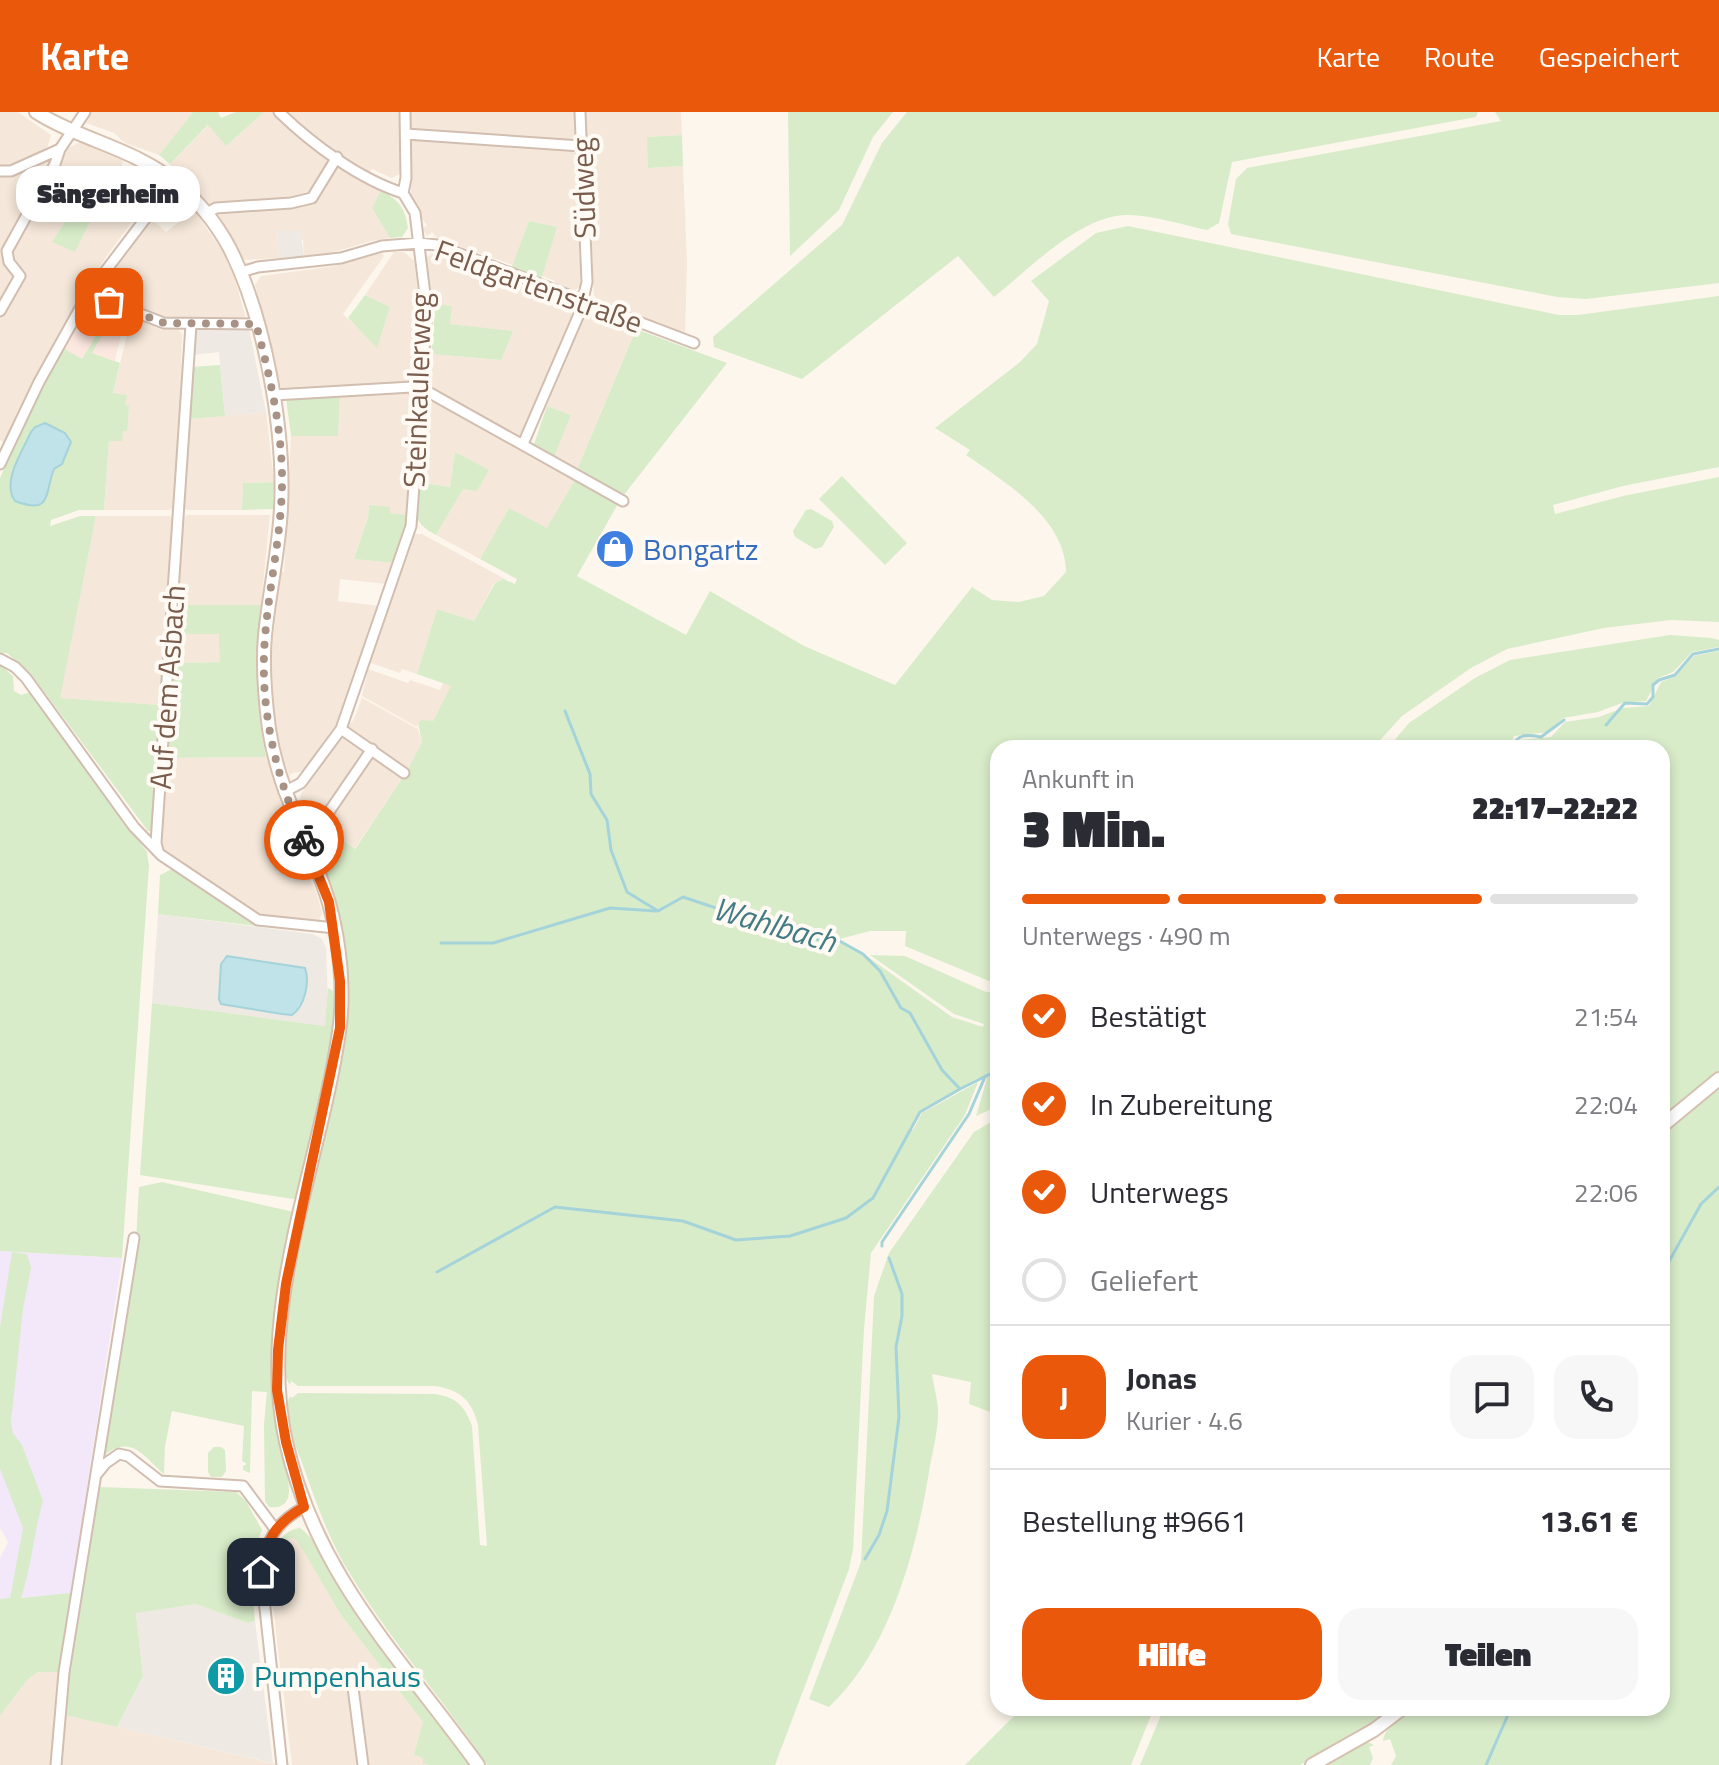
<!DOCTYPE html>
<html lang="de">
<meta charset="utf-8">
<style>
body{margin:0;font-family:"Titillium Web",sans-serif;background:#f7f7f7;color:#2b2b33;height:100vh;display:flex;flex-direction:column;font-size:30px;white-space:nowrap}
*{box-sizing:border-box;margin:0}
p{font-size:26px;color:#7c7c81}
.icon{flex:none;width:44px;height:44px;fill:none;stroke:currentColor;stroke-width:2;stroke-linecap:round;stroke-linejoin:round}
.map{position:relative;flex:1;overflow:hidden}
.sheet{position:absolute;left:990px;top:628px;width:680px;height:976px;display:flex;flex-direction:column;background:#fff;border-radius:24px;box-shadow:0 4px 12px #0003}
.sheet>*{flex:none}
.pin{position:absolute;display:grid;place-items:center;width:68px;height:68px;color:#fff;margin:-34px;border-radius:16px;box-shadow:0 4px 12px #0006}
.courier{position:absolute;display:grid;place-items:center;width:80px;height:80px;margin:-40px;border:6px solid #ea580c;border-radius:50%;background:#fff;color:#222;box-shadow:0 2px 10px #0007}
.bubble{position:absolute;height:56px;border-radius:24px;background:#fff;box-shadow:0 4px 12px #0003;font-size:26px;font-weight:800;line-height:56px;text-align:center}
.head em{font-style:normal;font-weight:800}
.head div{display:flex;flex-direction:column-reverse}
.head{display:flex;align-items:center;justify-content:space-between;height:136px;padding:0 32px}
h1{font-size:52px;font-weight:800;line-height:60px}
.bar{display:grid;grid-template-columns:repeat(4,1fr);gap:12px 8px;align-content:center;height:96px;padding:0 32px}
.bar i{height:10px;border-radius:6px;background:#e1e1e2}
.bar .active{background:#ea580c}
.bar p{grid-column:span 4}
.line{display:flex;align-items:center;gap:20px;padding:0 32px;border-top:2px solid #e1e1e2}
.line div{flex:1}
.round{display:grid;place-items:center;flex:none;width:84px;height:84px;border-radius:24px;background:#f7f7f7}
ol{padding:0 32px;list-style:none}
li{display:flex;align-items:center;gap:24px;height:88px}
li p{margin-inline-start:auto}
li .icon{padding:8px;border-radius:50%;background:#ea580c;color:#fff;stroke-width:4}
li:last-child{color:#7c7c81}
li i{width:44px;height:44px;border:4px solid #e1e1e2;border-radius:50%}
.cta{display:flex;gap:16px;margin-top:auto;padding:16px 32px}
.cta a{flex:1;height:92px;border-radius:24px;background:#ea580c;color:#fff;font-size:32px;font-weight:800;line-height:92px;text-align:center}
.cta a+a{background:#f7f7f7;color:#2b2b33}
header{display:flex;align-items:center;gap:48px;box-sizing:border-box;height:112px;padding:0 40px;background:#ea580c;color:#fff}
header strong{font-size:38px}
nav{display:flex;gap:44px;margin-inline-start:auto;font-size:28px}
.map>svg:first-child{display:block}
.residential{fill:#f5e8da}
.commercial{fill:#fde8e0}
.industrial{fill:#efe9e4}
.education{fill:#f3e8fa}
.green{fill:#d8ecc9}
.water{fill:#bfe3e8;stroke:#a5d3da;stroke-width:2}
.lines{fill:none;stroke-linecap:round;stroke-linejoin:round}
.stream{stroke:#a5d3da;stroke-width:3}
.street-casing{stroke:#d1beb0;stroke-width:13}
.secondary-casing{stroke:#d6c0b0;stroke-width:16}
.street{stroke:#fff;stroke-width:9}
.secondary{stroke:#fff;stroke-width:12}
.done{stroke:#a89285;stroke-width:8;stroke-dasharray:0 14.4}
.route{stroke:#ea580c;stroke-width:10}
.labels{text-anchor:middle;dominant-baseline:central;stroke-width:8;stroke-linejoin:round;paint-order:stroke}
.street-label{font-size:30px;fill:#7a5c4d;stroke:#fffaf3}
.shop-label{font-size:30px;fill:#366cbe;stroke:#fffaf3;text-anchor:start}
.culture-label{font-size:30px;fill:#0d838f;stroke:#fffaf3;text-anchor:start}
.water-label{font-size:32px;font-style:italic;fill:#437c86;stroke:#fffaf3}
</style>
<header>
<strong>Karte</strong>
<nav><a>Karte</a><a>Route</a><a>Gespeichert</a></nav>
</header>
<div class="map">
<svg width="1719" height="1653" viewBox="0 0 1719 1653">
<rect width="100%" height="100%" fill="#fdf6ec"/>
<path class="residential" d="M 0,0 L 18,0 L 51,23 L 48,34 L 39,41 L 7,57 L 0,56 Z
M 92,0 L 193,0 L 159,43 L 125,31 L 114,21 L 86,11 Z
M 264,0 L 272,0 L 303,30 L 329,46 L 330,52 L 313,80 L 306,85 L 209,93 L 170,52 L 209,13 L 226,34 Z
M 285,0 L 400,0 L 401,61 L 392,66 L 372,57 L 370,60 L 315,27 Z
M 409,0 L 574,0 L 575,28 L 540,28 L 413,18 L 409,14 Z
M 585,0 L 681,0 L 682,23 L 648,25 L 648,56 L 683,54 L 687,151 L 685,224 L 606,193 L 594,184 Z
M 414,26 L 571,37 L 575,41 L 581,174 L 575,178 L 563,179 L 554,173 L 555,169 L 542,164 L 556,115 L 529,109 L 513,153 L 437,126 L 432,120 L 427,124 L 422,117 L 427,113 L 420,105 L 411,83 L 409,29 Z
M 80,30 L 123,49 L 116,72 L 121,76 L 118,88 L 136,104 L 83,177 L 4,331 L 0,328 L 0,207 L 23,164 L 13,146 L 13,137 L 66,37 Z
M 44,46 L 51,51 L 3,139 L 4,148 L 14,165 L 0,191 L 0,64 L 8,63 Z
M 341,53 L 381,78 L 372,96 L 390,126 L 371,129 L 331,141 L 304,144 L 303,128 L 277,119 L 279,146 L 244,148 L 216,102 L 221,99 L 313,89 L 334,55 Z
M 194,98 L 223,140 L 235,168 L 246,206 L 242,208 L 173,206 L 155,202 L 101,181 L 99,175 L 103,167 L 151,106 L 166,120 Z
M 394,140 L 404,140 L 414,149 L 422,213 L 418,266 L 413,271 L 327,276 L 324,274 L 283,279 L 278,268 L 255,173 L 261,164 L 335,154 L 382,141 L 384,144 L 343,202 L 377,235 L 390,195 L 365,183 Z
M 432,141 L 572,193 L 574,201 L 524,323 L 521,324 L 515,325 L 431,278 L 429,267 L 431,242 L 500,248 L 512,220 L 450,212 L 451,194 L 430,191 L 425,147 Z
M 593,197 L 637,214 L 577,358 L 553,346 L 571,303 L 547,294 L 584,203 Z
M 135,207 L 162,216 L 177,216 L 182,222 L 180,297 L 174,394 L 170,398 L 104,398 L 109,328 L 123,319 L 127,319 L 125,293 L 113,282 L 130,209 Z
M 407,279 L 412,280 L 416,287 L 407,403 L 390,401 L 390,396 L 369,393 L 368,406 L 354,447 L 393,451 L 386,472 L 340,467 L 338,489 L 379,494 L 336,616 L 303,659 L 290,662 L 291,668 L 283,647 L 275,608 L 271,548 L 280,460 L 284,460 L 291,324 L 338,324 L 340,283 Z
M 434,288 L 576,366 L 547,417 L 509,396 L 480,447 L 436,423 L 463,377 L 455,340 L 450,375 L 418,370 L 424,297 Z
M 266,300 L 274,370 L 243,371 L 242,398 L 187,398 L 184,395 L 190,307 Z
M 187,403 L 270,403 L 261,493 L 177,493 L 183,407 Z
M 96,404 L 170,404 L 173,407 L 161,593 L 59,586 Z
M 415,422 L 422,422 L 507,468 L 503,467 L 494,471 L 474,509 L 437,497 L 417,562 L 402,557 L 400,561 L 368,550 L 411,427 Z
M 176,522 L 220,522 L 220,550 L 173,551 Z
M 368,557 L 408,571 L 410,568 L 440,578 L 443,571 L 452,573 L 433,609 L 418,611 L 417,615 L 362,584 Z
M 362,586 L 418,617 L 422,630 L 407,659 L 350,618 L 348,615 L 354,607 Z
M 345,623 L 367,638 L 310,721 L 298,692 L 301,682 L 340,626 Z
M 372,641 L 404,664 L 354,737 L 322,715 Z
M 266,645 L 298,742 L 316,779 L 322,801 L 318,811 L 260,803 L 162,736 L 167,646 Z
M 290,1424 L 297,1428 L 303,1435 L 341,1503 L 423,1610 L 415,1643 L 424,1646 L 423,1651 L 429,1653 L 292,1653 L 270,1470 L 277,1447 Z
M 38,1560 L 64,1560 L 66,1603 L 281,1653 L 0,1653 L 0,1604 L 27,1568 Z"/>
<path class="commercial" d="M 89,190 L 95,190 L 122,200 L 124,208 L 115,249 L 92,241 L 86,250 L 61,235 Z"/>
<path class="industrial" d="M 300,118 L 304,144 L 279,146 L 277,119 Z
M 199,217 L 249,217 L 266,300 L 225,304 L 219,240 L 193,243 L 195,220 Z
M 158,802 L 313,822 L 322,827 L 326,836 L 328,888 L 325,914 L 152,891 Z
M 196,1492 L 248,1511 L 255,1509 L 273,1651 L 117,1615 L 143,1564 L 136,1500 Z"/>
<path class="education" d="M 0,1139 L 122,1146 L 71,1481 L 67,1483 L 0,1487 L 0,1446 L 8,1430 L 0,1416 Z"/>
<path class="green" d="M 193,0 L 218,0 L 221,6 L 236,0 L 264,0 L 226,34 L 208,13 L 170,52 L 159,43 Z
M 788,0 L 893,0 L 873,25 L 839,98 L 790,144 Z
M 907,0 L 1478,0 L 1476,5 L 1232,50 L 1219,111 L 1207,118 C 1182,113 1154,103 1128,103 C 1082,102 1029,157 994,185 L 958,144 L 802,267 L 714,235 L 713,225 L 842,113 L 882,31 Z
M 1495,0 L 1719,0 L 1719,171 L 1586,187 L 1557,185 L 1231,122 L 1228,112 L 1236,67 L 1247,56 L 1501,9 Z
M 682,23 L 683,54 L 648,56 L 647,25 Z
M 381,78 C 399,89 405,95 408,116 L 402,125 L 390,126 L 372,96 Z
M 81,85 L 97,95 L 75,140 L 52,130 Z
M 529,109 L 557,115 L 541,168 L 511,157 Z
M 1128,114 L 1559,203 L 1578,203 L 1719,184 L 1719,355 L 1623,374 L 1553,393 L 1555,402 L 1623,384 L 1719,365 L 1719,510 L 1671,508 L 1604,516 L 1507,537 L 1471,556 L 1402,604 L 1373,636 L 998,636 L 998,869 L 989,869 L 905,834 L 906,819 L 870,819 L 836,828 L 868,845 L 952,905 L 983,915 L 984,912 L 954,902 L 870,843 L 905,844 L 986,880 L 998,880 L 998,994 L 976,1004 L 987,967 L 978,966 L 919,999 L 909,1017 L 913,1018 L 922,1001 L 978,970 L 965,1003 L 871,1141 L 864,1216 L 853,1438 L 849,1457 L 775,1653 L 487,1653 C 445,1589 392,1531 352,1465 C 329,1430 315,1387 301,1348 C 294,1330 281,1303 290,1284 L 292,1286 L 298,1281 L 435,1282 C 456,1285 465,1294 472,1314 L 480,1433 L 487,1434 L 478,1313 C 472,1288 460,1278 435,1274 L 298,1274 L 291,1269 L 290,1273 C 265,1243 331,990 341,941 C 351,858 344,797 310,721 L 317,711 L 355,737 L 407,659 L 422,630 L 418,611 L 422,608 L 433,609 L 451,574 L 417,562 L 437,497 L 474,509 L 495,471 L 503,467 L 515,472 L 517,467 L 480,447 L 509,396 L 547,416 L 576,366 L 619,390 L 577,464 L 686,523 L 710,479 L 804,534 L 895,573 L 972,475 L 992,488 L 1019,490 L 1044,484 L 1066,460 C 1066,407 1005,370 966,343 L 970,338 L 935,316 L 1019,251 L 1037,232 L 1049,189 L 1031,169 L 1096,121 Z
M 365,183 L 390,195 L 377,236 L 348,206 Z
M 430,191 L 452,194 L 450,212 L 513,219 L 501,248 L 431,242 L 434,209 Z
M 97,213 L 105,218 L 92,241 L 120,251 L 113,281 L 127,283 L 125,293 L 129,294 L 127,319 L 123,319 L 122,329 L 109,329 L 104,398 L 79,398 L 51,408 L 50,414 L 80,404 L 96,404 L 60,586 L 161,593 L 152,719 L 148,719 L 31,562 L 7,541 L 0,541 L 0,366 L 11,341 L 8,339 L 61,235 L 82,247 L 97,222 L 93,220 Z
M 636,217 L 727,251 L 623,384 L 577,358 Z
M 220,253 L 225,304 L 190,307 L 192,255 Z
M 340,283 L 338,324 L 291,324 L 286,286 Z
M 547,294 L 571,303 L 554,345 L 536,336 L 534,332 Z
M 455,340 L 489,358 L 477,379 L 463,377 L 436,423 C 409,409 416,398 418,370 L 450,375 Z
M 842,364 L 907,431 L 885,453 L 819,387 Z
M 274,370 L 273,397 L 242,398 L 243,371 Z
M 369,393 L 390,395 L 390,401 L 407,403 L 406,413 L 393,451 L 354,447 L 368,406 Z
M 811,397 L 832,409 L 834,415 L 822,435 L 815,437 L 795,425 L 793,419 L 806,398 Z
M 177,493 L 261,493 C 255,545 255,594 266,645 L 167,646 L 173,551 L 220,550 L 219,522 L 176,522 Z
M 1670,523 L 1712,526 L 1719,528 L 1719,535 L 1692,540 L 1673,560 L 1658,566 L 1646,589 L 1622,591 L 1598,600 L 1563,606 L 1549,620 L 1514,624 L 1510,636 L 1388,636 L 1409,611 L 1475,566 L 1510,548 Z
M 1719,539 L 1719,960 L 1662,1007 L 1662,636 L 1515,636 L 1518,628 L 1551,625 L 1565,610 L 1599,605 L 1623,596 L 1649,594 L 1661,570 L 1676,564 L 1694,544 Z
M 0,553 L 13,564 L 14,579 L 21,583 L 30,580 L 147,740 L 149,754 L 122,1146 L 0,1139 Z
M 172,757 L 256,814 L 158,802 L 160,763 Z
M 328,876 L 333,879 L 335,903 L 330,938 L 297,1086 L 293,1087 L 140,1063 L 152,891 L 325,914 Z
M 1719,974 L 1719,1653 L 1391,1653 L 1396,1644 L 1390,1627 L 1383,1629 C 1385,1614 1400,1606 1411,1596 L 1662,1596 L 1662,1021 Z
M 998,1006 L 998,1303 L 969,1292 L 971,1270 L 932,1262 C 934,1276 939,1292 938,1305 C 937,1322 933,1338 930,1354 C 917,1436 891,1537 829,1595 L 809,1587 L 861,1450 L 874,1184 L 889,1141 L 974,1020 Z
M 162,1070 L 294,1100 C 283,1169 268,1237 276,1307 C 278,1319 279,1331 282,1343 C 286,1360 301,1399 269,1395 L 265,1389 L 264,1312 L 267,1280 L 252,1279 L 250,1361 L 243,1358 L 243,1354 L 247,1352 L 242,1349 L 244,1314 L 172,1299 L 165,1334 L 164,1362 C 143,1344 132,1322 104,1343 L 135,1146 L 139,1075 Z
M 12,1140 L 27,1142 L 31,1156 L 23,1197 L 11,1310 L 13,1321 L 22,1333 L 43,1389 C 34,1419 32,1453 21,1486 L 71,1481 L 82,1483 L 99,1375 L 236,1380 L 246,1389 L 262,1418 C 249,1447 252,1478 255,1509 L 248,1511 L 196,1492 L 136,1501 L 143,1564 L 117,1615 L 65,1603 L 63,1560 L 38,1560 L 27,1568 L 0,1604 L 0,1487 L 10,1486 L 23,1416 L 0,1357 L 0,1215 Z
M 221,1335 L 225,1338 L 226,1359 L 222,1365 L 211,1365 L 208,1360 L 208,1341 L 214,1335 Z
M 300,1416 C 316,1426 324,1452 334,1468 C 372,1534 425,1592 471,1653 L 429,1653 L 423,1651 L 423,1646 L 414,1643 L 423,1610 L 341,1503 L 297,1428 L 290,1425 L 277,1447 L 270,1470 L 266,1469 C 269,1449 275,1419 300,1416 Z
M 1018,1596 L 1154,1596 L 1131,1653 L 965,1653 L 1015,1603 Z
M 1164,1596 L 1396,1596 L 1377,1611 L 1300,1653 L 1140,1653 Z
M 1367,1630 L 1374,1633 L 1369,1635 L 1373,1646 L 1370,1653 L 1324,1653 Z"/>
<path class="water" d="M 45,311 L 65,321 L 71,330 L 62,352 L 54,357 C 44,383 52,403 15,389 C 1,370 23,338 31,320 L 35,315 Z
M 227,844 L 305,856 C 310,870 305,894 292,903 L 282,902 L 221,892 L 219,887 L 221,852 Z"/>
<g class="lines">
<path class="stream" d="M 565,599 L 590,662 L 591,682 L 607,708 L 611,738 L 627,780 L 658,799 L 683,785 L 788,820 L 794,812 L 820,829 L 836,827 L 863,842 L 880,859 L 901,896 L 910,901 L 942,958 L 960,977 L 998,958
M 1606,613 L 1625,591 L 1647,592 L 1653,585 L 1653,573 L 1659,568 L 1675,563 L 1693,542 L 1719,537
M 1510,636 C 1519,622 1525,622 1541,625 L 1564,608
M 441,831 L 493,831 L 610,796 L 656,799
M 882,1134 L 882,1130 L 969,1002 L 984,967
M 437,1160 L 555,1095 L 683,1109 L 736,1128 L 790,1124 L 846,1106 L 873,1086 L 920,1000 L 960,977
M 1662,1162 L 1701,1092 L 1719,1075
M 865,1447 L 879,1423 L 887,1399 L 899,1305 L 896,1235 L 902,1204 L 902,1182 L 889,1146
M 1486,1653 L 1511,1596"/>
<g class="street-casing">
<path id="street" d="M 279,0 C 312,32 359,67 403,81 L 415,101 L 427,199 L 411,414 L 341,617 L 301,671 L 284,680
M 406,22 L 581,34
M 0,59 L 11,59 L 60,37 L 85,0
M 403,81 L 406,66 L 405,0
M 207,101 L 216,96 L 291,91 L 312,86 L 337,45
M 241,160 L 258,155 L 341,146 L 382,134 L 419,131 L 437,133 L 694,231
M 88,182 L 164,211 L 256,212
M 0,199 L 20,164 L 9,150 L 7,139 L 55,52 L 60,37
M 274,283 L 412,275 L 421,276 L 623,389
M 523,332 L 580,200 L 587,170 L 580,0
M 0,352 L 39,270 L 88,182 L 174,69
M 0,547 L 15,555 L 26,566 L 134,715 L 161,743 L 258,808 L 335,816
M 341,617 L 404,661
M 322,710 L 372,637
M 158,739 L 156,731 L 191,213
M 97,1362 L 106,1351 L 119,1342 L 128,1344 L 160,1369 L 243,1374 L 275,1417
M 352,1568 L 363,1653
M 56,1653 L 64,1560 L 134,1126
M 282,1653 L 261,1460 C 267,1427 274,1412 304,1395"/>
</g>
<g class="secondary-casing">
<path id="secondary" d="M 36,0 C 80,28 136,37 176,71 C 197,88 216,111 229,135 C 265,205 285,318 281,396 C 279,439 269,481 265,524 C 262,555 265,586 269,617 C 279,683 311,730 329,791 C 340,830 345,880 339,920 C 320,1053 256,1195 286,1330 C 316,1464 401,1546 478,1653
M 1662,1014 L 1719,967
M 1312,1653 L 1374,1618 L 1403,1596"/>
</g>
<use href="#street" class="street"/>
<use href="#secondary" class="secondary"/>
</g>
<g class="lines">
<path class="done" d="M 109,190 L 164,211 L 256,212 C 269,261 281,311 282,362 C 283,417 269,471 265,526 C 259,596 276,665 304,728"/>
<path class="route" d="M 261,1460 C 267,1427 274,1412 304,1395 L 286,1330 L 277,1278 L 278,1238 L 286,1172 L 340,916 L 340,869 L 329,790 L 304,728"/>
</g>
<defs>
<g id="shop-disc" transform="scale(2)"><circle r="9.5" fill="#3f7fe0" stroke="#fffaf3"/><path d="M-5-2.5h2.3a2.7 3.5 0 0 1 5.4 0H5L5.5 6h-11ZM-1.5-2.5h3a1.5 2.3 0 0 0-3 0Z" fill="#fff"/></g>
<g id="building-disc" transform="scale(2)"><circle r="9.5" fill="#0f9aa8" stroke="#fffaf3"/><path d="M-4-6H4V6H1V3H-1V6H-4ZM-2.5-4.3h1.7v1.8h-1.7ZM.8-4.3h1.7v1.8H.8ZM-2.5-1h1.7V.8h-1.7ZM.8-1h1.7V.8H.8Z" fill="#fff"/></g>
</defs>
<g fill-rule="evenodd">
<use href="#shop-disc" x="615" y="437"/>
<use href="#building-disc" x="226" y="1564"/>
</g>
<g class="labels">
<g class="street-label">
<text transform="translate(583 76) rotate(-92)">Südweg</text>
<text transform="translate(539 174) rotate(20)">Feldgartenstraße</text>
<text transform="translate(417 278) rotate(-88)">Steinkaulerweg</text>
<text transform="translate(167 575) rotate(-86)">Auf dem Asbach</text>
</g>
<g class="shop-label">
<text x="643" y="437">Bongartz</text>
</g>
<g class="culture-label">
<text x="254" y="1564">Pumpenhaus</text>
</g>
<g class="water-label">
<text transform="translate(775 812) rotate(16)">Wahlbach</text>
</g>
</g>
</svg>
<div class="pin" style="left:109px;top:190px;background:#ea580c"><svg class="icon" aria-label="bag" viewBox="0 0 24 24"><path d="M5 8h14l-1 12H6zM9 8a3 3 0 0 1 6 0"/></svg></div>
<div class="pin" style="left:261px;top:1460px;background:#1f2937"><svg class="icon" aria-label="home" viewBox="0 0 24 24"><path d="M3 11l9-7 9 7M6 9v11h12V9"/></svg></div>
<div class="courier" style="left:304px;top:728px"><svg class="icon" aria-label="bike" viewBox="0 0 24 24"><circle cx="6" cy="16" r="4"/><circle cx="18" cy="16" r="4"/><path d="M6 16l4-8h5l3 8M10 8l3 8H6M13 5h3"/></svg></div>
<div class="bubble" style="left:16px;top:54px;width:184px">Sängerheim</div>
<section class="sheet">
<div class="head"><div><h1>3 Min.</h1><p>Ankunft in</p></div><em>22:17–22:22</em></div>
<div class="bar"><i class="active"></i><i class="active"></i><i class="active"></i><i></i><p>Unterwegs · 490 m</p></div>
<ol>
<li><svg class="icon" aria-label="check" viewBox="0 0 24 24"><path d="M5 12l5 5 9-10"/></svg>Bestätigt<p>21:54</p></li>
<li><svg class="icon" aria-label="check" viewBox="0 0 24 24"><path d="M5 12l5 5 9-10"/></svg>In Zubereitung<p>22:04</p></li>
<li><svg class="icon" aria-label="check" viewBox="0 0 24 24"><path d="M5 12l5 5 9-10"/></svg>Unterwegs<p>22:06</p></li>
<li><i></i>Geliefert</li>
</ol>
<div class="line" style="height:144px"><b class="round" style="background:#ea580c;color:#fff">J</b><div><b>Jonas</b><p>Kurier · 4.6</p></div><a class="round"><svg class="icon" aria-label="chat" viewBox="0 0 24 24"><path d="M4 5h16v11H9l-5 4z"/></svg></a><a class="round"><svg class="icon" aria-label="phone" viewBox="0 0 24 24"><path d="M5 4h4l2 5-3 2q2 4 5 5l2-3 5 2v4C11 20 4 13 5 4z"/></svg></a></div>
<div class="line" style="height:104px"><div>Bestellung #9661</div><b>13.61 €</b></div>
<div class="cta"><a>Hilfe</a><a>Teilen</a></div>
</section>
</div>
